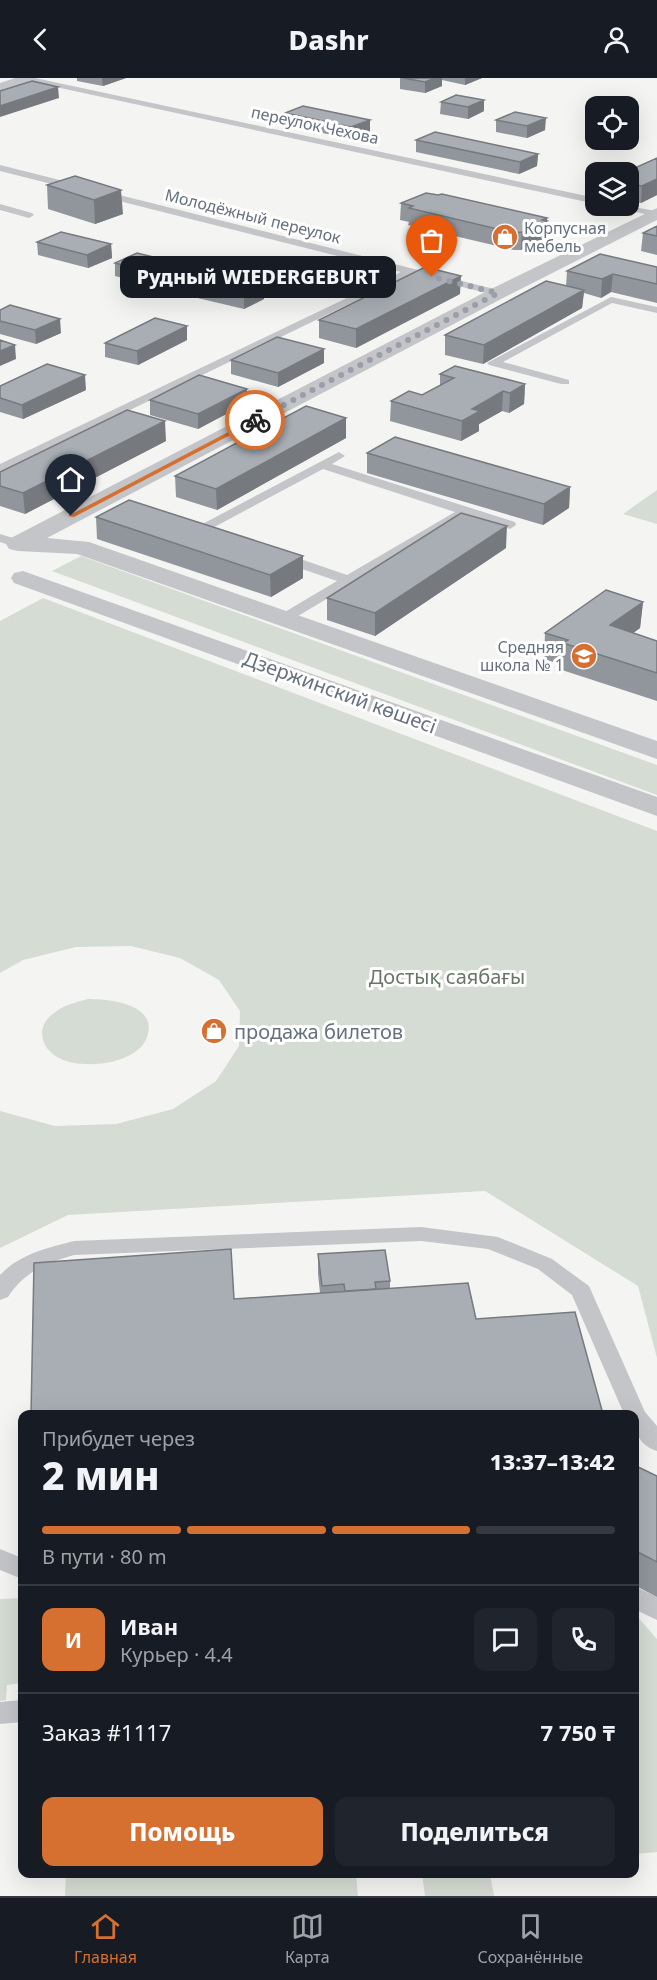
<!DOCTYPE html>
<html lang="ru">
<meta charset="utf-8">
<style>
body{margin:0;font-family:"Noto Sans",sans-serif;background:#20242c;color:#f1f3f6;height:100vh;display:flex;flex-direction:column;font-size:22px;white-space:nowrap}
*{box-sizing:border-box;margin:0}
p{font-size:20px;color:#9ea1a6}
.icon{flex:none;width:33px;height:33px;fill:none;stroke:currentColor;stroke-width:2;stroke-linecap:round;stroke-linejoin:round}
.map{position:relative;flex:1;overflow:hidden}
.side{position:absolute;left:18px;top:1332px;width:621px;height:468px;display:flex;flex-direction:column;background:#171b24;border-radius:12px;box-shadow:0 6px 24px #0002}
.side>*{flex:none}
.buttons{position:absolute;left:585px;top:18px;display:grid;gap:12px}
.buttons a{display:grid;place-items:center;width:54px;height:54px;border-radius:12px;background:#171b24;box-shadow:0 6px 24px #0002;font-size:30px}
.pin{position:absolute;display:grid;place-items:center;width:51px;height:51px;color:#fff;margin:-62px -26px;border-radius:50% 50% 50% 0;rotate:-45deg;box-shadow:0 0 6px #0007}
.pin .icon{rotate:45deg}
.courier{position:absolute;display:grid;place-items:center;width:60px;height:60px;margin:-30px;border:4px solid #d67031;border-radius:50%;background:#fff;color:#222;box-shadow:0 2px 8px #0007}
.bubble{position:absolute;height:42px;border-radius:12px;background:#171b24;box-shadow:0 6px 24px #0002;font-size:20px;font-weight:800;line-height:42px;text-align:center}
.overview em{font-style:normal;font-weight:800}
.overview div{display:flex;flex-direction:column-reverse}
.overview{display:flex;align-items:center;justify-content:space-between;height:102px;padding:0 24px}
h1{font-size:39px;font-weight:800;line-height:45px}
.bar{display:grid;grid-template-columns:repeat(4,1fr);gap:9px 6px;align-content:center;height:72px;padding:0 24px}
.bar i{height:8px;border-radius:4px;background:#363941}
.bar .selected{background:#d67031}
.bar p{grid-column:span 4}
.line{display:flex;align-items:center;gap:15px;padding:0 24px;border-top:2px solid #363941}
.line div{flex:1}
.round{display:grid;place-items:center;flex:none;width:63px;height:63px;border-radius:12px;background:#20242c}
.primary-button{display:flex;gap:12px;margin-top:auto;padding:12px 24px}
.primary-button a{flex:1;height:69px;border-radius:12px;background:#d67031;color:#fff;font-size:24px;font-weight:800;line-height:69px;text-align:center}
.primary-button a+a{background:#20242c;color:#f1f3f6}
header{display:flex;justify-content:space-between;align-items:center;height:78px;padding:0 24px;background:#171b24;font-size:27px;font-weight:800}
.tabs{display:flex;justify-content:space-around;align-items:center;height:84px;border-top:2px solid #363941;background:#171b24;font-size:16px;color:#9ea1a6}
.tabs a{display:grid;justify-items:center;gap:3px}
.tabs .selected{color:#d67031}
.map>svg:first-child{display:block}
.green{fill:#d5dcd3}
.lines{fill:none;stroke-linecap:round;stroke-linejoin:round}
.lane{fill:#c3c5c9;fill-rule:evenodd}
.street{fill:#c3c5c9;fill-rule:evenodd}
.wall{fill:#91969c}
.shaded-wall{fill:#767a7f}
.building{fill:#a9aeb5;stroke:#767a7f;stroke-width:1.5}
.route{fill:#d67031}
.done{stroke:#989fa8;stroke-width:6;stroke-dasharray:0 10.8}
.labels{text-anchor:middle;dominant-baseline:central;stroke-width:6;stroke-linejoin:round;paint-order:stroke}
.far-street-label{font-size:16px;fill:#667180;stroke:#fff}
.far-poi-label{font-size:16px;fill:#667180;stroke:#fff;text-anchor:start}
.street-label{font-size:20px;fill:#667180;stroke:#fff}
.park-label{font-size:20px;fill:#657864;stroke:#fff}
.poi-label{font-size:20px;fill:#667180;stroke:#fff;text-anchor:start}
</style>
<header><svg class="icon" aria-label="back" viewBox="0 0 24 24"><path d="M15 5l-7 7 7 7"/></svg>Dashr<svg class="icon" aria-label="person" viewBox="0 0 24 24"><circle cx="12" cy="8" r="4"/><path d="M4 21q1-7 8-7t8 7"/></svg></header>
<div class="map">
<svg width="657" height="1818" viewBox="0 0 657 1818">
<rect width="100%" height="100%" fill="#f4f5f2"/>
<path class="green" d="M 657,412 L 657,446 L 623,436 Z
M 81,478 L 657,687 L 657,717 L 52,493 Z
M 43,520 L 657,753 L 657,1280 L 638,1208 L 485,1113 L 68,1137 L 0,1170 L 0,1033 L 55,1048 L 116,1046 L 173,1031 L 216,1003 L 239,968 L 240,933 L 219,902 L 180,880 L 131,868 L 76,869 L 23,882 L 0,895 L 0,543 Z
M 88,921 C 107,921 159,925 147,959 C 138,986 84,992 61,981 C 41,972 34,949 54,935 C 64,927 76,924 88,921 Z
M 22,1520 L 22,1605 L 7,1607 L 6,1622 L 0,1623 L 0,1521 Z
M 635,1536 L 657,1561 L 657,1774 L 635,1776 Z
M 66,1796 L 356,1796 L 358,1818 L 65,1818 Z
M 422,1796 L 490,1796 L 494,1818 L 425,1818 Z"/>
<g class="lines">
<path class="lane" d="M 25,0 L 35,0 L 596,120 L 596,126 L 28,3 Z
M 0,87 L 502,213 L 503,215 L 498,218 L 411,196 L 0,395 L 0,386 L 401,194 L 0,93 Z
M 0,126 L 32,135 L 34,137 L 29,140 L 0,132 Z
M 611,128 L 628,128 L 656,133 L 657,139 Z
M 611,219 L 657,229 L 657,235 L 612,225 L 503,284 L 569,302 L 569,306 L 561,306 L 489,287 L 487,285 Z
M 339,374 L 345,378 L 332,386 L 515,444 L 516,447 L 510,451 L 467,437 L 288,544 L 278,544 L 276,541 L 278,538 L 337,503 L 276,482 L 274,479 L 276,476 L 286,476 L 347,497 L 455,434 L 323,391 L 205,454 L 200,455 L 193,451 Z
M 0,456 L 23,463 L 25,466 L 18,470 L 0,464 Z
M 421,1149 L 498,1159 L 552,1181 L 589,1208 L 645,1334 L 657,1348 L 657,1373 C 639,1367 634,1354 634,1336 L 624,1336 L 572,1217 L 538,1191 L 488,1171 L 421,1163 L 74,1177 C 46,1185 24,1194 8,1219 L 0,1222 L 0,1197 C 20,1176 47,1170 74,1163 Z
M 0,1471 L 22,1480 L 22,1501 L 0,1492 Z
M 634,1508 L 657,1519 L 657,1542 L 634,1531 Z
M 22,1622 L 22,1644 L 0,1646 L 0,1624 Z"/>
<path class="street" d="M 15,0 L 37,0 L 35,3 L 0,15 L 0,5 Z
M 657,130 L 657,142 L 505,219 L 47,460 L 89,464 L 657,663 L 657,681 L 77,476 L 18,473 L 9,471 L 6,466 L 9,461 L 491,211 Z
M 23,493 L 657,719 L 657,738 L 14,505 L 11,500 L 14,495 Z"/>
</g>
<path class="wall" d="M 77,0 L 126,0 L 103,8 L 77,3 Z
M 400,0 L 482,0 L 465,7 L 442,2 L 442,8 L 425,15 L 400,11 Z
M 484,22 L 484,33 L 468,41 L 440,36 L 441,24 Z
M 285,35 L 370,54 L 351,61 L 285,47 Z
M 496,42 L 545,52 L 527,60 L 496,54 Z
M 416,62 L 538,76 L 537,88 L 519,96 L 416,74 Z
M 657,80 L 657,117 L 641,125 L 628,123 L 628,94 Z
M 75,98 L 123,136 L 95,146 L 48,131 L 47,107 Z
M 401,125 L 547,140 L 546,160 L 521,172 L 514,172 L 408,147 L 409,144 L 400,142 Z
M 657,148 L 657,177 L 641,173 L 643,155 Z
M 37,164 L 111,166 L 112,180 L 88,190 L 38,177 Z
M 115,185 L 190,188 L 191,201 L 168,212 L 115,198 Z
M 657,189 L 657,225 L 611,214 L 601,220 L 584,215 L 582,230 L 483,286 L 445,277 L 445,257 L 566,208 L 567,193 Z
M 188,205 L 263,207 L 264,221 L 244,231 L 189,218 Z
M 460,216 L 356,270 L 319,260 L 319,242 Z
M 0,232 L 61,255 L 36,266 L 0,256 Z
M 187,248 L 187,262 L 138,287 L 105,279 L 105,265 Z
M 231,282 L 324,285 L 278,309 L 231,296 Z
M 440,296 L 525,306 L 524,326 L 509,335 L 502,333 L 479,346 L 479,353 L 461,363 L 390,343 L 391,323 L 422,317 L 440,308 Z
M 0,308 L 86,312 L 23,341 L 0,334 Z
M 247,311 L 247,325 L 198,351 L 150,337 L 150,322 Z
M 346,340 L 346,360 L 217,432 L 176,419 L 175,398 Z
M 166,363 L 25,436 L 0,428 L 0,394 Z
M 367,375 L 570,409 L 569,430 L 543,447 L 367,395 Z
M 96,439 L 303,478 L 303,500 L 271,519 L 97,461 Z
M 506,470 L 375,558 L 327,542 L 327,520 Z
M 643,524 L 640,550 L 633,555 L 657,563 L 657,623 L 562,592 L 562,587 L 544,581 L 545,555 Z
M 318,1176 L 390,1203 L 390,1210 L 476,1241 L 234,1221 L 320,1215 L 318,1196 Z
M 634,1387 L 657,1398 L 657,1519 L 634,1507 Z"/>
<path class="shaded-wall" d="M 102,0 L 126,0 L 103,8 Z
M 435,0 L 442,0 L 442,8 L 425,15 L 425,4 Z
M 465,0 L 482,0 L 465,7 Z
M 58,9 L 59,20 L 0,39 L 0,28 Z
M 484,22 L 484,33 L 468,41 L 468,29 Z
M 546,40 L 545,52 L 527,60 L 527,48 Z
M 370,42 L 370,54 L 351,61 L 351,49 Z
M 538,76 L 537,88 L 519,96 L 520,84 Z
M 657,101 L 657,117 L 641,125 L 642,108 Z
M 121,112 L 123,136 L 95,146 L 94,122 Z
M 547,140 L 546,160 L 521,172 L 522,154 L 542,142 Z
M 111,166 L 112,180 L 88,190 L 87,177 Z
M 190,188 L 191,201 L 168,212 L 168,198 Z
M 613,196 L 611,214 L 601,220 L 602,201 Z
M 461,198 L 460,216 L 356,270 L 356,251 Z
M 263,207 L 264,221 L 244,231 L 244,217 Z
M 584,212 L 582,230 L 483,286 L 484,267 Z
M 60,241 L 61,255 L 36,266 L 35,252 Z
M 187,248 L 187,262 L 138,287 L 137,273 Z
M 15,267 L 16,281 L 0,288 L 0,273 Z
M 324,271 L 324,285 L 278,309 L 278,295 Z
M 85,297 L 86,312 L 23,341 L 22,327 Z
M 525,306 L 524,326 L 509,335 L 510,315 Z
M 247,311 L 247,325 L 198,351 L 198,336 Z
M 503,313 L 502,333 L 479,346 L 479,353 L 461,363 L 462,343 L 472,331 Z
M 346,340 L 346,360 L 217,432 L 216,411 Z
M 165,343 L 166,363 L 25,436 L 23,415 Z
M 570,409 L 569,430 L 543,447 L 544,426 Z
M 507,448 L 506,470 L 375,558 L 375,535 Z
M 303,478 L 303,500 L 271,519 L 270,497 Z
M 643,524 L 640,550 L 607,574 L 610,547 Z"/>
<path class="building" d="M 403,0 L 435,0 L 425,4 Z
M 32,3 L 58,9 L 0,28 L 0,13 Z
M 456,17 L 484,22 L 468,29 L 441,24 Z
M 303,28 L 370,42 L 351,49 L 285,35 Z
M 515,34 L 546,40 L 527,48 L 496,42 Z
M 435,54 L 538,76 L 520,84 L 416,62 Z
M 657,80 L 657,101 L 642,108 L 628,106 L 628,94 L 626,94 Z
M 75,98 L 121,112 L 94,122 L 47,107 Z
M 426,115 L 438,117 L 442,116 L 547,140 L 542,142 L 547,143 L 522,154 L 514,155 L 409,130 L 413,128 L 401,125 Z
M 657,148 L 657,158 L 643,155 Z
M 61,154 L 111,166 L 87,177 L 37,164 Z
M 137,175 L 190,188 L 168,198 L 115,185 Z
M 600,176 L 657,189 L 657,206 L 613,196 L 602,201 L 567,193 Z
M 425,189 L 461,198 L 356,251 L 319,242 Z
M 208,195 L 263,207 L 244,217 L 188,205 Z
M 546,203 L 584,212 L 484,267 L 445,257 Z
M 10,227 L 60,241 L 35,252 L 0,243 L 0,232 Z
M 155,240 L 187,248 L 137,273 L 105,265 Z
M 277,259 L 324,271 L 278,295 L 231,282 Z
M 0,262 L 15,267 L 0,273 Z
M 47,286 L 85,297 L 22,327 L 0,320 L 0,308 Z
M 455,288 L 525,306 L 510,315 L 503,313 L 472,331 L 480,333 L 462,343 L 391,323 L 409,313 L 422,317 L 454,300 L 440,296 Z
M 199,297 L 247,311 L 198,336 L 150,322 Z
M 306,328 L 346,340 L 216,411 L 175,398 Z
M 127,332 L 165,343 L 23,415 L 0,408 L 0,394 Z
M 395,359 L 570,409 L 544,426 L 367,375 Z
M 129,422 L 303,478 L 270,497 L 96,439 Z
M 461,435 L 507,448 L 375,535 L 327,520 Z
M 606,512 L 643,524 L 610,547 L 657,563 L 657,595 L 563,565 L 568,562 L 545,555 Z
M 231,1171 L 234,1221 L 468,1205 L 476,1241 L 575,1234 L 603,1336 L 31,1336 L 34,1185 Z
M 385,1172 L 390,1203 L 375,1204 L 376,1211 L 345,1213 L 344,1206 L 322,1208 L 318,1176 Z
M 634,1387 L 657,1398 L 657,1484 L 634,1472 Z"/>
<path class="route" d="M 255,340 L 257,343 L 74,439 L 68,438 Z"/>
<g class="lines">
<path class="done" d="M 255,342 L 498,215 L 432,199"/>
</g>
<defs>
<g id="shop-disc" transform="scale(1.35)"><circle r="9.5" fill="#d67031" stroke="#fff"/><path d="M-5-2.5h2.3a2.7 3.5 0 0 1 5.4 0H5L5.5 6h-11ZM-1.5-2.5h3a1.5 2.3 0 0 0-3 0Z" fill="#fff"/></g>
<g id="school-disc" transform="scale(1.35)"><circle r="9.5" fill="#d67031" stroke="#fff"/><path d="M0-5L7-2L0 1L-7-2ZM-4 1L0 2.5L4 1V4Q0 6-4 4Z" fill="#fff"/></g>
</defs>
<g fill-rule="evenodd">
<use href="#shop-disc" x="505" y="159"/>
<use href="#school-disc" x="584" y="578"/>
<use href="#shop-disc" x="214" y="953"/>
</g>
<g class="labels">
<g class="far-street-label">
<text transform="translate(315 47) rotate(12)">переулок Чехова</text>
<text transform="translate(253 138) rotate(14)">Молодёжный переулок</text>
</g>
<g class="far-poi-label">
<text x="524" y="150">Корпусная<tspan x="524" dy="18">мебель</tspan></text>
<text x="564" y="569" text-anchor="end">Средняя<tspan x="564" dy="18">школа № 1</tspan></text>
</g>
<g class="street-label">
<text transform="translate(340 614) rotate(20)">Дзержинский көшесі</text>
</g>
<g class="park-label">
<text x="447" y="898">Достық саябағы</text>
</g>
<g class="poi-label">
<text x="234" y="953">продажа билетов</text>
</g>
</g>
</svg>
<div class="buttons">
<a><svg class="icon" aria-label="locate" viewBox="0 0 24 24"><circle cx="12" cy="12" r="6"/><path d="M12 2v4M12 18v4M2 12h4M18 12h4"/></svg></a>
<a><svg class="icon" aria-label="layers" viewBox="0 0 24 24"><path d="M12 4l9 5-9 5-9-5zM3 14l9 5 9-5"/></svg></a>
</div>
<div class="pin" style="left:432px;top:199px;background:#ea580c"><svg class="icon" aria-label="bag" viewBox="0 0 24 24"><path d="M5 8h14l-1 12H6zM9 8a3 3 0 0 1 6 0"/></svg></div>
<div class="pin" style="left:71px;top:438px;background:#1f2937"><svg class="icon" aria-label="home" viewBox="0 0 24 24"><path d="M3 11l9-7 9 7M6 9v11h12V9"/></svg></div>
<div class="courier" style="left:255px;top:342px"><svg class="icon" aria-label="bike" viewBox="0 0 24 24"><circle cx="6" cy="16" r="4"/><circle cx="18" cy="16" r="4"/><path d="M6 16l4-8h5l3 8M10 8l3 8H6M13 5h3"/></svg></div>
<div class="bubble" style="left:120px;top:178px;width:276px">Рудный WIEDERGEBURT</div>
<section class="side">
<div class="overview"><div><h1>2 мин</h1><p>Прибудет через</p></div><em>13:37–13:42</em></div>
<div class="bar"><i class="selected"></i><i class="selected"></i><i class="selected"></i><i></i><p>В пути · 80 m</p></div>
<div class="line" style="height:108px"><b class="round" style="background:#d67031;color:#fff">И</b><div><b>Иван</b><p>Курьер · 4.4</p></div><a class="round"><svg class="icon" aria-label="chat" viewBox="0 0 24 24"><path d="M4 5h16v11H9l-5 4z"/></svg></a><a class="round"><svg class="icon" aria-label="phone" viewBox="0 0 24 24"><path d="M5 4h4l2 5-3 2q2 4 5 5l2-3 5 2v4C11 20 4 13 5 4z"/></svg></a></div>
<div class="line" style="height:78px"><div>Заказ #1117</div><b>7 750 ₸</b></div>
<div class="primary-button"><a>Помощь</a><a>Поделиться</a></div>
</section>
</div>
<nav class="tabs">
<a class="selected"><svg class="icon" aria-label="home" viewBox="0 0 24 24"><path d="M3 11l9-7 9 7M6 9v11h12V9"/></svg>Главная</a>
<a><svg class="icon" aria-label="map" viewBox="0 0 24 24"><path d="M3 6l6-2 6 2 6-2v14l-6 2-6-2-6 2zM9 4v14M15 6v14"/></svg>Карта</a>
<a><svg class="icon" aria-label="saved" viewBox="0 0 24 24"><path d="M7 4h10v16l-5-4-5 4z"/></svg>Сохранённые</a>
</nav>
